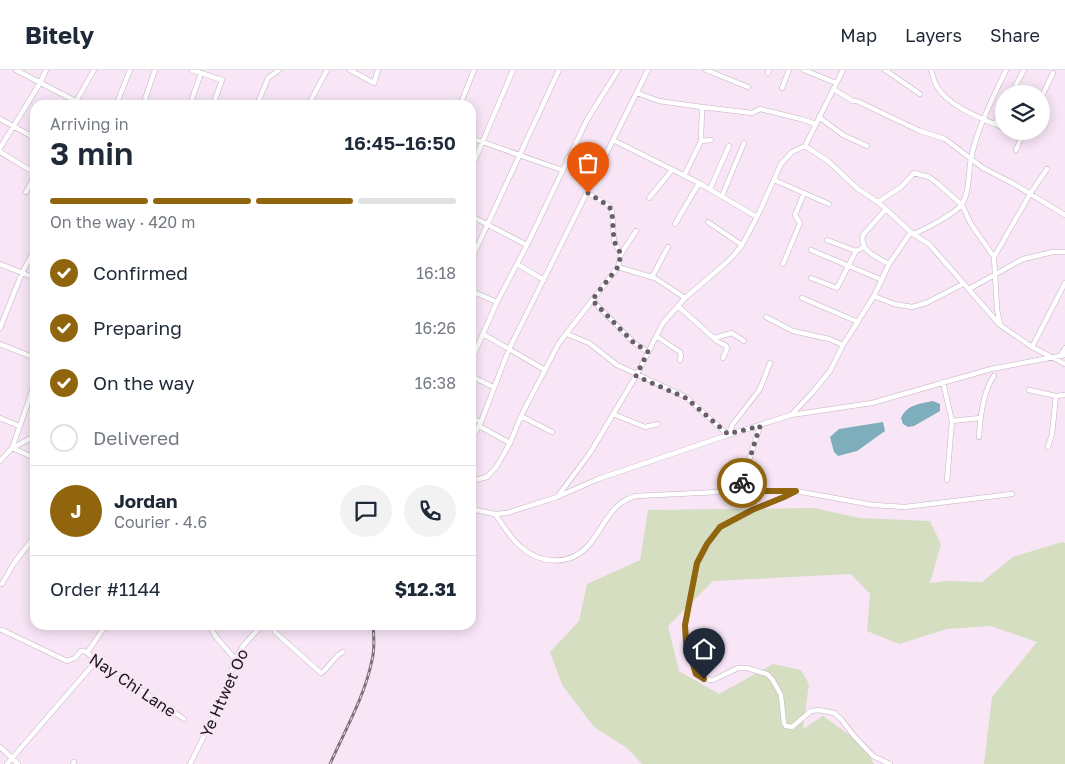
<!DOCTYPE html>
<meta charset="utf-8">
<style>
body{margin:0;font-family:"Golos Text",sans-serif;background:#f2f2f3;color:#1f2937;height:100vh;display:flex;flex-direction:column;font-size:19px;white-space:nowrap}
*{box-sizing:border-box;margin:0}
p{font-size:16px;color:#747a83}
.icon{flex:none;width:28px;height:28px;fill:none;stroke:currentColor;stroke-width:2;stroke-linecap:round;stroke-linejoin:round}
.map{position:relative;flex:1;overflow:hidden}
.sheet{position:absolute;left:30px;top:30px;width:446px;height:530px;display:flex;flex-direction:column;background:#fff;border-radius:15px;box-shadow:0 2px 12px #0003}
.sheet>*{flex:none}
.fabs{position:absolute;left:995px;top:15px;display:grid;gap:10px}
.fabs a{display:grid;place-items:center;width:55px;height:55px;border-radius:50%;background:#fff;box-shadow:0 2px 12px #0003;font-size:25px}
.pin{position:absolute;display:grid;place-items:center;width:42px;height:42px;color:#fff;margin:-51px -21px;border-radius:50% 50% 50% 0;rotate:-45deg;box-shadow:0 0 5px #0007}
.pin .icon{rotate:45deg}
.courier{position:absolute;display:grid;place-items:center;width:50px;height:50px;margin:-25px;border:4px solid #91650e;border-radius:50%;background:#fff;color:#222;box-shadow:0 1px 6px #0007}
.overview em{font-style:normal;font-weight:600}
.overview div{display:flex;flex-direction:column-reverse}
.overview{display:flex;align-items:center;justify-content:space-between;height:85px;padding:0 20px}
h1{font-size:32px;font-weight:600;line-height:38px}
.bar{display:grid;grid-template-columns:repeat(4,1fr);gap:8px 5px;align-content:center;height:60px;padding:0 20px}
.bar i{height:6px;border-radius:4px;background:#e0e1e3}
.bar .active{background:#91650e}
.bar p{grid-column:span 4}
.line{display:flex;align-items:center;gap:12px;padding:0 20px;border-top:1px solid #e0e1e3}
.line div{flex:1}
.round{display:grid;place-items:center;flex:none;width:52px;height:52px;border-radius:26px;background:#f2f2f3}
ol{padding:0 20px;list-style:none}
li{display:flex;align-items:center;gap:15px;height:55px}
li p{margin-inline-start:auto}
li .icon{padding:5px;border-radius:50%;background:#91650e;color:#fff;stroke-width:4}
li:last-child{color:#747a83}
li i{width:28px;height:28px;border:2px solid #e0e1e3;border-radius:50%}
header{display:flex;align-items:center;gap:30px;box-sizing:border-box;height:70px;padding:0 25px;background:#fff;border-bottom:1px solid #e0e1e3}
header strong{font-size:24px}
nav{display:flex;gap:28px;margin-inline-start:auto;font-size:18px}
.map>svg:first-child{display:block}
.green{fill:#d6dec1}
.water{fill:#7eadbc}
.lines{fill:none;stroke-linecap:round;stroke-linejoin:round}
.street-casing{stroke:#c2b2c2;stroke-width:5.5}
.street{stroke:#fff;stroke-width:4.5}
.rail-casing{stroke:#7b707a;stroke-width:3}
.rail{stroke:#f8e6f7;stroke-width:1;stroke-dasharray:4;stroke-linecap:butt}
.done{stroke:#6a5f69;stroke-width:5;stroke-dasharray:0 9}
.route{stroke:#91650e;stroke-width:6}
.labels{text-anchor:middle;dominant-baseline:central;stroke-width:5;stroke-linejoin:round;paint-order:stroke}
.street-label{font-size:16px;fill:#1d171d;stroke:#f8e6f7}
</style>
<header>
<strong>Bitely</strong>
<nav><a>Map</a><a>Layers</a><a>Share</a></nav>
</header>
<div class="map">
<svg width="1065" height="694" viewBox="0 0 1065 694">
<rect width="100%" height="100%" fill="#f8e6f7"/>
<path class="green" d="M 814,438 L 860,448 L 930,451 L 941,474 L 930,513 L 945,511 L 982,512 L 1013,487 L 1062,472 L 1065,473 L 1065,694 L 984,694 L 992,627 L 1037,572 L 991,556 L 947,559 L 899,574 L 867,561 L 870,524 L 851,504 L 713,511 L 668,556 L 679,601 L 719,624 L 773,594 L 801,600 L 809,614 L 803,659 L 823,646 L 865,676 L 874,694 L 642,694 L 627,678 L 594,657 L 562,615 L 550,582 L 579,551 L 587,514 L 640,490 L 648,440 Z"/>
<path class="water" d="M 933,331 L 940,334 L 940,341 L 914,356 L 908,357 L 903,354 L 901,348 C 908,334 919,334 933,331 Z
M 883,352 L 885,361 L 857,381 L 838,386 L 834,382 L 830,367 L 839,359 Z"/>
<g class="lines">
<g class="street-casing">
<path id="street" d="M 16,0 L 83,35
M 192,0 L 222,10 L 213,35
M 350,0 L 374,13 L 378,0
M 706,0 L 748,17
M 804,0 L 836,13
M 885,0 L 920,24
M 931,0 C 933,5 934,11 936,15 C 948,37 983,49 1004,58
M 768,3 L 769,0
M 782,18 L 789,0
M 833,19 L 853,31 L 857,31 L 920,61 L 945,69 L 983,98 L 1014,114 L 1065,145
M 637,23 L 659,31 L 702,37 L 752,43 L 760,39 L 801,49 L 816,54
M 1011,24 L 1024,0
M 1041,28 L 1053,3
M 310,32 L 327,0
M 74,35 L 94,0
M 116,35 L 130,0
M 143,35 L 155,0
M 190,35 L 201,3
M 257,35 L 268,8 L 279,0
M 460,35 L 474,0
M 819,47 L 843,65 L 867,76
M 0,49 L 35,68
M 995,54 L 1004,37
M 471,68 L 562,100
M 613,70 L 699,113 L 757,147
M 701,71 L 711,70
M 805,76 L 828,91 L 858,119 L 878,132 L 913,164 L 929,174 L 1000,255 L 1032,277 L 1065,294
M 0,78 L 40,13 L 46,0
M 1016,80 L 1024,61
M 0,82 L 35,103
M 567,89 L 596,105
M 471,99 L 513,0
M 684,106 L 701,71 L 702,37
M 774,110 L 829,134
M 710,119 L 729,76
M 26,122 L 35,105
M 588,123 L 609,136 L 612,141 L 614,171 L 621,184 L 618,197 L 655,208 L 685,228
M 722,126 L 744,73
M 649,128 L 672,100
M 878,132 L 901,117 L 914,103 L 929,107 L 937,113 L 962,135 L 971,154 L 994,187 L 997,239 L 1000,254
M 886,139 L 863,165 C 859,181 877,187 889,194
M 471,146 L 527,175
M 708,152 L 742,175
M 675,154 L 699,113
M 913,164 C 924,160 956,143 962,134 C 970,121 968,103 971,89 C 977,58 993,28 1006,0
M 827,170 L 856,181 L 864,177
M 811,180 L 882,210
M 621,184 L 636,161
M 994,187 L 1030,124 L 1047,99
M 471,190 L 559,0
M 0,194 L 35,208
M 517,194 L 544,210
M 783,194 L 800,153 L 795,145 L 804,123
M 652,207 L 668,177
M 811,208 L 837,218 L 856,181
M 969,219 L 1023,189 L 1053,182 L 1065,182
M 471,221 L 497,232
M 874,226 L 894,234 L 912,237 L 926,233 L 963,214
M 802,228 L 858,252
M 592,230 L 633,272 L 648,282
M 679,237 L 717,271 L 726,276 L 727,279 L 723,288
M 766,247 L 793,261 L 829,269 L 843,275
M 0,258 L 22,203 L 35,179
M 483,264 L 545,300
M 567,264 L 589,273 L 617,295 L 686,327 L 728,365 L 733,354 L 760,319 L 770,293
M 656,266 L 680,282 L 681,285 L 680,290
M 714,268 L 732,263 L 744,271
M 0,274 L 35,288
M 1032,277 L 1065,213
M 1061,285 L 1065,278
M 471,291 L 497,232 L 527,175 L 587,50 L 618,0
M 471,306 L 493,317
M 943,312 L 952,351 L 947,410
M 1029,320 L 1056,326 L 1065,325
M 613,344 L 645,357 L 658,354
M 791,345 L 812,323 L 830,301 L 843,275 L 874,226 L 889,194 L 911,162
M 521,346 L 552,362
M 0,348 L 19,356
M 471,348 L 481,352
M 952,351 L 980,348
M 479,356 L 510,373
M 979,367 C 980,349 983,321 994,306
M 471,370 L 481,352 L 509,279 L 648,0
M 1048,377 L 1052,364 L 1056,326
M 12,378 L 35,313
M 12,378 L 35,388
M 0,391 L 12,378 L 35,366
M 471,411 L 487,407 L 497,396 L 510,373 L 521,346 L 559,273 L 618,197
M 739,421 L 760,356
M 794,421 L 784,427 L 752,440 L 720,457 L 707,474 L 697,493 L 685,555 L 686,572 L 696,604 L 704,609 L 713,610 L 738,598 L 747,598 L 767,604 L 772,609 L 781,625 L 784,653 L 786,656 L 792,657 L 811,641 L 819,640 L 834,643 L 841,649 L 854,666 L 873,686 L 890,694
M 558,426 L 590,383 L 636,306 L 663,253 L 685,228 L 726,193 L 734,185 L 742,175 L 757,147 L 781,94 L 792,82 L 805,76 L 843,0
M 471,427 L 473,411
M 471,439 L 495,444 L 507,443 L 557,427 L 598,409 L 728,365 L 791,345 L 872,333 L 991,299 L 1065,285
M 495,444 C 503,455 511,469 521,477 C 540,494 569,496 587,477 C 603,460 610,432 636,426 L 739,421 L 796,421 L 873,435 L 905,437 L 1012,424
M 2,514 L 14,493 L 35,466
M 209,555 L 216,567 L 235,589
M 273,555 L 275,562 L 321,603 C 330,598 333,586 343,582
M 2,560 L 67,591 L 75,588 L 81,581 L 84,581 L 184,649
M 87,583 L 106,555
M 0,677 L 18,694
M 7,694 L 97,590
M 73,694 L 74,692
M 190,694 L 224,626 L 235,589 L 243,576 L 262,555"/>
</g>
<use href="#street" class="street"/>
<g class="rail-casing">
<path id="rail" d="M 330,694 C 345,660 365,626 372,590 C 375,579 374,566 373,555"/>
</g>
<use href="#rail" class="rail"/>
</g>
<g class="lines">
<path class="done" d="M 588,123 L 609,136 L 612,142 L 614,171 L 621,184 L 618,197 L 592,230 L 633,272 L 648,282 L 636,306 L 686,328 L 728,364 L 760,356 L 742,413"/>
<path class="route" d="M 704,609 L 696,604 L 686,572 L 685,555 L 697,493 L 707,474 L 720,457 L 752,440 L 784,427 L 796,421 L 740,421 L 742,413"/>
</g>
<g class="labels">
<g class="street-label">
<text transform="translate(133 615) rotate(34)">Nay Chi Lane</text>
<text transform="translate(224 623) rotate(-66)">Ye Htwet Oo</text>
</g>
</g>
</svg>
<div class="fabs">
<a><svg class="icon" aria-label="layers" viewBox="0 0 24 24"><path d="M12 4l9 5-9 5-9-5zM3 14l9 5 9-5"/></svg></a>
</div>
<div class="pin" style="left:588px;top:123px;background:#ea580c"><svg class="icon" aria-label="bag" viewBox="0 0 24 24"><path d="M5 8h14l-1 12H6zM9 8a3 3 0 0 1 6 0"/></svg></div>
<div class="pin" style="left:704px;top:609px;background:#1f2937"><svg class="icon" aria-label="home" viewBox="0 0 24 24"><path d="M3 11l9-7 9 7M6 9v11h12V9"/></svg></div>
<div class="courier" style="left:742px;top:413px"><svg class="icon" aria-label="bike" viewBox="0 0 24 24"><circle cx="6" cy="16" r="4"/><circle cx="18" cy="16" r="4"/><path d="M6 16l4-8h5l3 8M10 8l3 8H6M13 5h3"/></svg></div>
<section class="sheet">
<div class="overview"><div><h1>3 min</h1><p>Arriving in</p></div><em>16:45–16:50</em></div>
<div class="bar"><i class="active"></i><i class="active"></i><i class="active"></i><i></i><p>On the way · 420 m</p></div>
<ol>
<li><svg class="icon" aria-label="check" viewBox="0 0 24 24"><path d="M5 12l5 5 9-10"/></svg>Confirmed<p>16:18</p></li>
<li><svg class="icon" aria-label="check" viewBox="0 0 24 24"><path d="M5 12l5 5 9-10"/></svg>Preparing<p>16:26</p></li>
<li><svg class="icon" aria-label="check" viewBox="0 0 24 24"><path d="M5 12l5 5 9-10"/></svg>On the way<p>16:38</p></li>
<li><i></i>Delivered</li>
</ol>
<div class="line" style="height:90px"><b class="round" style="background:#91650e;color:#fff">J</b><div><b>Jordan</b><p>Courier · 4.6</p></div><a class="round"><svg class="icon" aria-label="chat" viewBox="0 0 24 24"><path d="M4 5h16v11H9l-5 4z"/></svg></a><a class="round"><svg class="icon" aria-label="phone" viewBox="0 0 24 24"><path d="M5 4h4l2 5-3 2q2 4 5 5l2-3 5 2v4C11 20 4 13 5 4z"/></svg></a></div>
<div class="line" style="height:65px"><div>Order #1144</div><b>$12.31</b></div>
</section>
</div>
